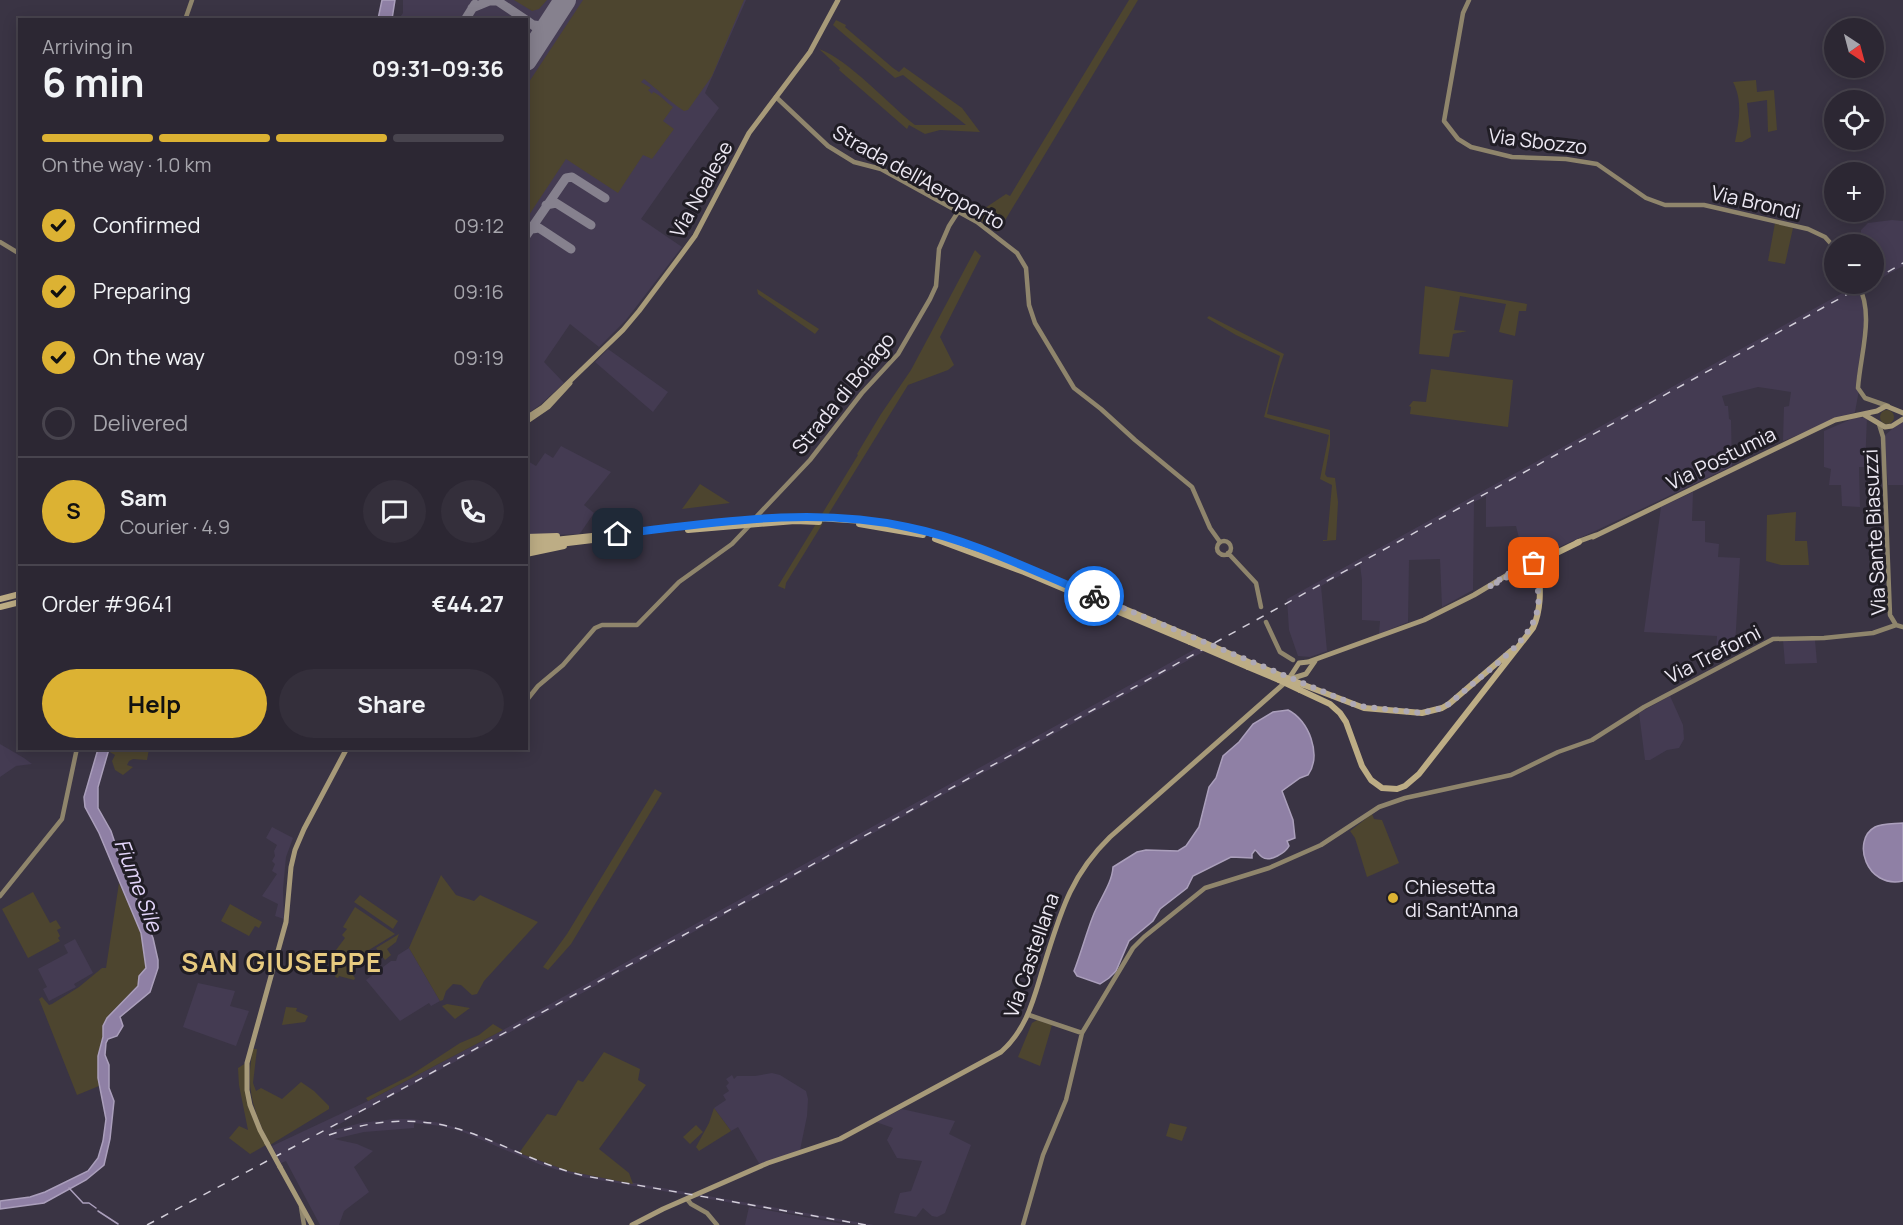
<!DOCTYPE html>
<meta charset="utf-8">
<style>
body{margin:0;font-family:Manrope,sans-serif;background:#342f3b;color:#f1f3f6;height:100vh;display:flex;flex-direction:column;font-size:22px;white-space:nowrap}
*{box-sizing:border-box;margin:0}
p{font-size:20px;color:#a6a5ac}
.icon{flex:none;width:33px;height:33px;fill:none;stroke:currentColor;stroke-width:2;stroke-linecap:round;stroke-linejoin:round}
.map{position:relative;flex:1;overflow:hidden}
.panel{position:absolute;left:18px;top:18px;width:510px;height:732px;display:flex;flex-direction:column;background:#2c2733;border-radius:0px;box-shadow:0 3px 15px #0003,0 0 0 2px #48444e}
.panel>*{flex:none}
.needle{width:39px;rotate:144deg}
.fabs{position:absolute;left:1824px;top:18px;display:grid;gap:12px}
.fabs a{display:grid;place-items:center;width:60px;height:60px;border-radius:50%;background:#2c2733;box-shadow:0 3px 15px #0003,0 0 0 2px #48444e;font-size:30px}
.pin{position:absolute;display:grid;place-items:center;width:51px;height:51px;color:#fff;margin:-26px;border-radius:12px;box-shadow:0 3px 9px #0006}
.courier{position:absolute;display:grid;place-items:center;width:60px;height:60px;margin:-30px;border:4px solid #1a73e8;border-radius:50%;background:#fff;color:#222;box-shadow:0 2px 8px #0007}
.overview em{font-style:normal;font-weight:700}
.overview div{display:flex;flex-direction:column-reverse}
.overview{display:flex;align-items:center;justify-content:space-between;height:102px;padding:0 24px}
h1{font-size:39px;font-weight:700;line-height:45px}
.bar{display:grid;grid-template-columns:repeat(4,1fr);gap:9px 6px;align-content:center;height:72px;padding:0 24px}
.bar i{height:8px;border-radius:4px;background:#48444e}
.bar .current{background:#dcb233}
.bar p{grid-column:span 4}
.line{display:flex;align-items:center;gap:15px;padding:0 24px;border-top:2px solid #48444e}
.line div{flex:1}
.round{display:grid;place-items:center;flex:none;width:63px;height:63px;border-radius:32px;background:#342f3b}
ol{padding:0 24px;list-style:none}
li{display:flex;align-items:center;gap:18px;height:66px}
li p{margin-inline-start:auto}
li .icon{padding:6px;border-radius:50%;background:#dcb233;color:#111;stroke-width:4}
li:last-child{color:#a6a5ac}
li i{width:33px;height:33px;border:3px solid #48444e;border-radius:50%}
.primary-button{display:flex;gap:12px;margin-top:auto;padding:12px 24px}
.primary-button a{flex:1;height:69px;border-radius:36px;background:#dcb233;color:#111;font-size:24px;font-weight:700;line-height:69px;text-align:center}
.primary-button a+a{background:#342f3b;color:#f1f3f6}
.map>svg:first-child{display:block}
.built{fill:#443b52}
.green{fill:#4d452f}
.water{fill:#8f80a5;stroke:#ab9fbc;stroke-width:1.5}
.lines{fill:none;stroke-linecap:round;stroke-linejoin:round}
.stream{stroke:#ab9fbc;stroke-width:1.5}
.taxiway{stroke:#86818e;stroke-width:9}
.runway{stroke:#86818e;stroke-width:22}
.secondary{stroke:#8f856c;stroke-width:4.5}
.primary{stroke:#a79a79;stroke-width:5}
.highway{stroke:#bdad85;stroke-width:6}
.rail{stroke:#d2ced9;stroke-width:1.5;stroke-dasharray:8 8;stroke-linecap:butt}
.primary-bridge{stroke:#a79a79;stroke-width:5}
.highway-bridge{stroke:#bdad85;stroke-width:6}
.done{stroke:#aea9b6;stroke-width:6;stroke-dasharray:0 10.8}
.route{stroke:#1a73e8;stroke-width:8}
.poi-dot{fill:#dcb233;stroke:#201d25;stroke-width:2}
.labels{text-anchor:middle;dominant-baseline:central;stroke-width:6;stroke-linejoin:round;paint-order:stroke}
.street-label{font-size:20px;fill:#ece8f3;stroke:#201d25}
.poi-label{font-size:20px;fill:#ece8f3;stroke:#201d25;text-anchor:start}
.water-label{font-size:21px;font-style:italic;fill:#e3d5fa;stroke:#201d25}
.district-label{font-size:26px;font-weight:bold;letter-spacing:1.5px;fill:#e7ca7f;stroke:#201d25}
</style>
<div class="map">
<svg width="1903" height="1225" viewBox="0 0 1903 1225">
<rect width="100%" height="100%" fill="#3a3444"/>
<path class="built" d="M 403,0 L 746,0 L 705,93 L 719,108 L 641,219 L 682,247 L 626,320 L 599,347 L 570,324 L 544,362 L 564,383 L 540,405 L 527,414 L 526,20 L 398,20 L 403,13 Z
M 1892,220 L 1903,221 L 1903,266 L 1874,282 L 1874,244 L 1839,244 L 1837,242 L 1839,237 L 1849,238 L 1852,244 L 1861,239 L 1861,230 L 1868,223 Z
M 1857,285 L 1863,299 L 1865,316 L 1857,377 L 1856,384 L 1859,390 L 1855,412 L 1783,441 L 1784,407 L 1789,406 L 1791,392 L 1758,387 L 1722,396 L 1725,406 L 1728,406 L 1729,419 L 1731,420 L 1732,466 L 1593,532 L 1525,562 L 1516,526 L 1486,527 L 1486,496 L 1474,502 L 1473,590 L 1442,607 L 1440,559 L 1409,560 L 1408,622 L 1379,634 L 1380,621 L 1362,620 L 1362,580 L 1360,565 L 1321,586 L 1327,651 L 1310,657 L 1298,656 L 1289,630 L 1287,599 Z
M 608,349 L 668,392 L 653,412 L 595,362 Z
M 1867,417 L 1865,467 L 1859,467 L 1860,507 L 1842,506 L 1841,485 L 1829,485 L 1831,469 L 1824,467 L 1824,431 L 1854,418 Z
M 1903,422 L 1903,485 L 1888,485 L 1884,436 L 1898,424 Z
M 561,446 L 611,472 L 584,505 L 594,513 L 581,532 L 579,534 L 527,536 L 526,460 L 536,466 L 545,453 L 553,458 Z
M 1693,492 L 1692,521 L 1705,521 L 1705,542 L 1719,544 L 1718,557 L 1740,558 L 1735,647 L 1716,651 L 1717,636 L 1644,632 L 1661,507 Z
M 1783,640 L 1815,640 L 1817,663 L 1785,664 Z
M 1197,648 L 1205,651 L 566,1002 L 332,1128 L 334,1130 L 361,1123 L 394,1119 L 412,1119 L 441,1123 L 476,1134 L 542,1162 L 583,1174 L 874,1225 L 859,1225 L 582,1177 L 541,1165 L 463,1132 L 441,1126 L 414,1123 L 414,1128 L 364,1132 L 334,1139 L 357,1144 L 373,1151 L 354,1167 L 369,1192 L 344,1211 L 339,1225 L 320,1225 L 286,1161 L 281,1163 L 272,1146 L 368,1101 L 503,1030 Z
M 1670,696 L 1683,725 L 1684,739 L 1679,748 L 1667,750 L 1650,760 L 1645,760 L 1639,713 Z
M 0,744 L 24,758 L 32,764 L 16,766 L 0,777 Z
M 272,827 L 293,838 L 286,857 L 283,889 L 284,919 L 275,916 L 278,904 L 262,896 L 277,874 L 272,871 L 275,864 L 272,861 L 275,856 L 274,851 L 277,845 L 266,838 Z
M 75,939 L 93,973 L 74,984 L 76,987 L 49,1001 L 43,989 L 47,987 L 38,969 L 68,953 L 64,945 Z
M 409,948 L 440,1001 L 431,1006 L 429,1003 L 400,1021 L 366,980 L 391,961 L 396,961 L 398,955 Z
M 198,983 L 235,991 L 230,1006 L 249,1011 L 236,1046 L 183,1027 Z
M 772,1073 L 780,1075 L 806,1091 L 808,1099 L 807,1116 L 800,1150 L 760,1165 L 738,1127 L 731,1131 L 714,1108 L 726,1100 L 723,1095 L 729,1091 L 726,1086 L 729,1083 L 726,1079 L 732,1075 L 734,1079 L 737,1076 L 755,1076 Z
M 902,1109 L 955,1121 L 949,1134 L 971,1145 L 945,1213 L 937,1217 L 932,1216 L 923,1208 L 916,1217 L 894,1213 L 900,1193 L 911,1191 L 922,1161 L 897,1158 L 887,1140 L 893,1128 L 876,1122 Z
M 749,1207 L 849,1225 L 745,1225 Z"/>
<path class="green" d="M 514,0 L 547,0 L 539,9 L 532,11 Z
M 583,0 L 744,0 L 712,76 L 688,110 L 684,111 C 669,101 658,90 644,79 L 641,82 L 651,88 L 648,90 L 652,94 L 653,92 C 661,95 665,102 673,107 L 663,121 L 674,129 L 652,159 L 643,155 L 618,193 L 566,159 L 527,218 L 527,85 Z
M 1129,0 L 1138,0 L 998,232 L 973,216 L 972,213 L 979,212 L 1006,194 L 1010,196 Z
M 836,20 L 846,25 L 845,27 L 893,68 L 899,72 L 904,67 L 962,108 L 980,132 L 940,130 L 925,134 L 909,125 L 907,129 L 839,70 L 840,68 L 819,49 C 848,59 889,105 915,125 L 966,125 L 903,75 L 895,78 L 833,25 Z
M 1756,80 L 1757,92 L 1774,90 L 1777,130 L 1768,132 L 1767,100 L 1747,103 L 1751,137 L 1742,142 L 1735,142 C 1739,121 1743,101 1733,82 Z
M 1775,223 L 1793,228 L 1785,264 L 1768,261 Z
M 975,250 L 981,256 L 940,337 L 954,365 L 948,370 L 908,385 L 786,583 L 785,589 L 778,586 L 858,455 L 857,454 L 881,414 L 911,370 Z
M 1425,286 L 1527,304 L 1526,311 L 1519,311 L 1515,336 L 1499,332 L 1506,304 L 1460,296 L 1454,330 L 1467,331 L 1453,334 L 1449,357 L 1419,354 Z
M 757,289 L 819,329 L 815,334 L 758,294 Z
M 1209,316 L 1284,354 C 1277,374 1271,394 1267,414 L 1330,430 L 1330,445 L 1325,474 L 1327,477 L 1335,478 L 1338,502 L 1336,540 L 1323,541 L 1323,540 L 1327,540 L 1332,485 L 1320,479 L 1329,435 L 1264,417 L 1280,356 L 1236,335 L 1207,318 Z
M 1431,369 L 1513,380 L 1508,427 L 1410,414 L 1411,407 L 1409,406 L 1413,401 L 1426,402 Z
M1880 417a7 7 0 1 1 14 0a7 7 0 1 1-14 0Z
M 700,484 L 730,503 L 682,509 Z
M 1796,512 L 1795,541 L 1807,541 L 1809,565 L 1781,565 L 1766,561 L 1767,515 Z
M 109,748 L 149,748 L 149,749 L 147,760 L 133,759 L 129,761 L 127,765 L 133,767 L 123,775 L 115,770 L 112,761 L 115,755 L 108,751 Z
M 655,789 L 662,793 L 571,944 L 548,970 L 543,967 L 567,934 Z
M 1372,814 L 1374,819 L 1382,820 L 1399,863 L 1367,877 L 1355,838 L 1350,831 Z
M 441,875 L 456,895 L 474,901 L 480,895 L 538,922 L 484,981 L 477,994 L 472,995 L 461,985 L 453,984 L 446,991 L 443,1000 L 440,1001 L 409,948 Z
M 119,883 L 141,933 L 146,968 L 139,976 L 138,985 L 107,1018 L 98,1056 L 99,1086 L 77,1095 L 39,999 L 42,997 L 49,1005 L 52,1004 L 79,987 L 102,968 L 106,968 Z
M 33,892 L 50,923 L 56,920 L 61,928 L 57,930 L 60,936 L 58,938 L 60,941 L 28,958 L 2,909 Z
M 360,895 L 398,921 L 393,929 L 354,902 Z
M 230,904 L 262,922 L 259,928 L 255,926 L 249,936 L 221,921 Z
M 355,907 L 395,934 L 346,964 L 330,958 L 345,938 L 342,935 L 347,929 L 343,927 Z
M 399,934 L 396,942 L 387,949 L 391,955 L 385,960 L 376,948 Z
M 339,964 L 347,967 L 355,978 L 354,980 L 339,976 L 338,978 L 335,977 Z
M 447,1004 L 470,1008 L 455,1019 L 442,1006 Z
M 286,1007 L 297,1008 L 296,1011 L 308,1016 L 305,1022 L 282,1025 Z
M 1037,1020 L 1052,1025 L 1040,1066 L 1018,1057 L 1032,1023 Z
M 493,1024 L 503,1030 L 368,1101 L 366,1098 L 411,1075 L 460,1043 L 479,1035 Z
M 253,1049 L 257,1049 L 253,1083 L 256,1091 L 261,1088 L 282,1099 L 301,1082 L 314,1091 L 329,1106 L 329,1109 L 270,1145 C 253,1110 245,1088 253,1049 Z
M 604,1052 L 640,1069 L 638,1080 L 646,1085 L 599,1149 L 629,1173 L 633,1184 L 568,1171 L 519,1153 L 547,1114 L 556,1116 L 578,1080 L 583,1082 Z
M 246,1063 C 246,1101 247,1111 266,1145 L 250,1154 L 229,1138 L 239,1126 L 248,1130 L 239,1085 L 238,1068 Z
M 714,1108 L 731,1131 L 699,1151 L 696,1147 L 709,1123 Z
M 1170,1123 L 1187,1127 L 1182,1141 L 1166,1136 Z
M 696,1125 L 703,1132 L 690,1144 L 683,1137 Z"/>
<path class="water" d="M 382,0 L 395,0 L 392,19 L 378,19 Z
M 1288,710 C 1309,720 1322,755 1308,775 L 1300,778 L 1282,791 L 1293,820 L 1295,838 L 1287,841 L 1289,846 C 1286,852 1270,863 1262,857 C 1259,855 1258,852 1255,850 L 1252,854 L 1252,858 L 1231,857 L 1193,876 L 1187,888 L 1160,909 L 1153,921 L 1129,941 L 1116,971 L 1109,978 L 1100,984 L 1077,976 L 1074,971 C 1081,953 1086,934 1093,916 C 1099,900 1112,884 1113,867 L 1137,852 L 1146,850 L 1178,851 L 1186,846 L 1199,827 L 1209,787 L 1216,778 L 1223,756 L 1239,742 L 1253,724 L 1273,712 Z
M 98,749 L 109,749 L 98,787 L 98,808 L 111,831 L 121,861 L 153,938 L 158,960 L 158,968 L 150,992 L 120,1017 L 123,1026 L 117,1036 L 108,1039 L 106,1043 L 105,1055 L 109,1065 L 109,1088 L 114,1101 L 110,1139 L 104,1165 L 86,1180 L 44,1203 L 0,1209 L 0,1201 L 30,1197 L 45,1192 L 88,1171 L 98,1158 L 103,1141 L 106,1119 L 98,1078 L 98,1056 L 103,1037 L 103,1026 L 107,1018 L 138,986 L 139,976 L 146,968 L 141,933 L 99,833 L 85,807 L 84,797 Z
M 1903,823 L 1903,881 C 1866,889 1851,840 1875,827 C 1883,823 1894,824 1903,823 Z"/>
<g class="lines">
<path class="stream" d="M 69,1188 L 83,1203 L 89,1203 L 96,1208
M 98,1211 L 118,1224"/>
<path class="taxiway" d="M 496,0 L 526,20
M 472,8 L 489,1 L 498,1
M 465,20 L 475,4
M 526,20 L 537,28 L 539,40
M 534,25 L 542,26 L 551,22
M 546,205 L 556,203 L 591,225
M 532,229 L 539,228 L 571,249
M 526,236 L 566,178 L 572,177 L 605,198"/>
<path class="runway" d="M 526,60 L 565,0"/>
<path class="secondary" d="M 1469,0 L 1463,13 L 1444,121 L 1458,139 L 1471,147 L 1512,157 L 1566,159 L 1597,164 L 1646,198 L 1665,205 L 1704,205 L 1808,229 L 1825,237 L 1834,247
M 185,20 L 192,0
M 776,97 L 828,146 L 854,162 L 881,169 L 977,222 L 1017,253 L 1026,268 L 1029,305 L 1035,323 L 1074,388 L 1101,409 L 1135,440 L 1192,487 L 1210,528 L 1220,542
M 0,242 L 20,254
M 1858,284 C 1875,315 1860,355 1858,388 L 1865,398 L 1888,406
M 1879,424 L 1883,437 L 1890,615 L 1896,625
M 757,516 L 810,460 L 862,393 L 898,354 L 930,299 L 936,286 L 939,249 L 949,226 L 958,212
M1217 548a7 7 0 1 1 14 0a7 7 0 1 1-14 0Z
M 1228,553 L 1256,583 L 1261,607
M 1266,622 L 1280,652 L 1293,660
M 526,701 L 538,686 L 563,665 L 595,628 L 602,625 L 637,625 L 679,582 L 732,544 L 749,526
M 0,896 L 62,819 L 77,748
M 1029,1015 L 1082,1033
M 687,1199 L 691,1204 L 707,1213 L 717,1225
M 301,1207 L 304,1225
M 1023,1225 L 1043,1155 L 1066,1100 L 1082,1033 L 1133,948 L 1144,937 L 1205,888 L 1269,868 L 1321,845 L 1379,807 L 1405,798 L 1511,775 L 1558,752 L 1592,740 L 1644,707 L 1773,639 L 1824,638 L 1873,633 L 1896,625 L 1903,627"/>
<path class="primary" d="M 1863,414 L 1885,427 L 1892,426 L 1903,419
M 526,418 L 543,407 L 623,330 L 639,311 L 681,255 L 695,236 L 749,133 L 810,52 L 838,0
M 526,422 L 548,407 L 570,383
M 1593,537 L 1835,420 L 1877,411 L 1886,406 L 1903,413
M 1577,542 L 1596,535
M 1290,679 L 1306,674 L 1315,661
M 267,1143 L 260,1130 L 250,1105 L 247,1090 L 247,1063 L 286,922 L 291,867 L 295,850 L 304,829 L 347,748
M 280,1167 L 312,1225
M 632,1225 L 663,1209 L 768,1163 L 840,1139 L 1001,1052 C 1029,1027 1034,996 1045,962 C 1061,911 1071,875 1110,837 L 1288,680 L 1299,663 L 1308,662 L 1424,620 L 1474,595 L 1514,571"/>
<path class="highway" d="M 859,524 L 923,535
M 688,530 L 795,521 L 819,522
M 526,537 L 557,536
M 935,539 L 1024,572 L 1190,642
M 526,543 L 753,519 L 803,517 L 878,522 L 907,527 L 956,540 L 1013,562 L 1196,639
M 526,548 L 601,539
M 526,554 L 564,546
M 1511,572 L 1536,563 L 1579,542
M 1516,573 L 1528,573 L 1537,581
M 0,599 L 20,594
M 0,607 L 20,602
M 1253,664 L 1282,676
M 1248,667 L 1279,680
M 1304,685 L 1364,708 L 1422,713 L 1442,708 L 1449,704 L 1511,651
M 1300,690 L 1330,704 L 1340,713 L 1346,722 L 1362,766 L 1371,780 L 1382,788 L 1397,789 L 1405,786 L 1419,774 L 1533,628 C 1542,608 1540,587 1539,567 L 1536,563"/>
<path class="rail" d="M 1874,280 L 1903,263
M 329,1135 C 374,1119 420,1116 465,1131 C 506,1145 543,1166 585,1176 L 866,1225
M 147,1225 L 389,1096 L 757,895 L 1866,284"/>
<path class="primary-bridge" d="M 267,1143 L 280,1167"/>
<path class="highway-bridge" d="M 1196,639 L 1253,664
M 1190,642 L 1248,667
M 1282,676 L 1304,685
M 1279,680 L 1300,690"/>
</g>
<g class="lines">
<path class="done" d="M 1094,596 L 1358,706 L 1422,713 L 1442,708 L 1449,704 C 1463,692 1477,680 1492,668 C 1519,645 1549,619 1535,579 C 1520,565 1504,580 1489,587 L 1511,572 L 1534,563"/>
<path class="route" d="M 618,534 C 713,523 812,506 907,527 C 972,540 1033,571 1094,596"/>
</g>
<circle class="poi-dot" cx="1393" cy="898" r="6"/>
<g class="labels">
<g class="street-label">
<text transform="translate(1538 141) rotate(7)">Via Sbozzo</text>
<text transform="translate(919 177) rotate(29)">Strada dell'Aeroporto</text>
<text transform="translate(701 189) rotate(-61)">Via Noalese</text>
<text transform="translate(1756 202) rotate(13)">Via Brondi</text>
<text transform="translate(843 393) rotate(-51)">Strada di Boiago</text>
<text transform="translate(1721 458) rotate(-26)">Via Postumia</text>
<text transform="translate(1874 532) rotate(-93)">Via Sante Biasuzzi</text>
<text transform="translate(1713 654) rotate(-27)">Via Treforni</text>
<text transform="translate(1031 955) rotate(-71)">Via Castellana</text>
</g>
<g class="poi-label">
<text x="1405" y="886">Chiesetta<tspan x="1405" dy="23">di Sant'Anna</tspan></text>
</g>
<g class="water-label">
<text transform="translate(139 885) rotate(69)">Fiume Sile</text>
</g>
<g class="district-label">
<text x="282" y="962">SAN GIUSEPPE</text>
</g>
</g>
</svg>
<div class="fabs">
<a><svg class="needle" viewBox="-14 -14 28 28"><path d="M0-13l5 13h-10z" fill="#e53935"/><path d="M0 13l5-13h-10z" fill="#a6a5ac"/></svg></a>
<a><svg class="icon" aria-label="locate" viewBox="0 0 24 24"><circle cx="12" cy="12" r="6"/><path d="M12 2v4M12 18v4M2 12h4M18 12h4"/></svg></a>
<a>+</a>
<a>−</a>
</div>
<div class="pin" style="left:1534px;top:563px;background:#ea580c"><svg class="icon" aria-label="bag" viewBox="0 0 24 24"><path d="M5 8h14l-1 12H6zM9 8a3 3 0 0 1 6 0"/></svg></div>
<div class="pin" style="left:618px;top:534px;background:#1f2937"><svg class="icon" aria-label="home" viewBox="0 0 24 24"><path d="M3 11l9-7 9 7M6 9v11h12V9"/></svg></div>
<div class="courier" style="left:1094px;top:596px"><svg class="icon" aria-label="bike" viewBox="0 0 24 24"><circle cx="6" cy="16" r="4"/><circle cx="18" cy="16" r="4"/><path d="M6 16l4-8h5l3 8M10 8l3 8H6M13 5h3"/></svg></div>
<section class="panel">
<div class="overview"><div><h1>6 min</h1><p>Arriving in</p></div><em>09:31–09:36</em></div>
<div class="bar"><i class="current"></i><i class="current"></i><i class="current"></i><i></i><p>On the way · 1.0 km</p></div>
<ol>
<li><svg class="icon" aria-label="check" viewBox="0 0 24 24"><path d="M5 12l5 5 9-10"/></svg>Confirmed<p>09:12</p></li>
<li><svg class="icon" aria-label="check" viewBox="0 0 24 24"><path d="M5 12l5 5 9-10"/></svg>Preparing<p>09:16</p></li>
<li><svg class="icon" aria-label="check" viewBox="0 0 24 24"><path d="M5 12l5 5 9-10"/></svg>On the way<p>09:19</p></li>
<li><i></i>Delivered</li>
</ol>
<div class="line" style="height:108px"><b class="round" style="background:#dcb233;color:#111">S</b><div><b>Sam</b><p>Courier · 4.9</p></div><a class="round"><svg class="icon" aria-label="chat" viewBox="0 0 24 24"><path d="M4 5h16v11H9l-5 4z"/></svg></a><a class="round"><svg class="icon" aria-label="phone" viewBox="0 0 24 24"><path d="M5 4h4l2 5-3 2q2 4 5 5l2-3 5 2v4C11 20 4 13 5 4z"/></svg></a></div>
<div class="line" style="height:78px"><div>Order #9641</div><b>€44.27</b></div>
<div class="primary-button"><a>Help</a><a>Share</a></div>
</section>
</div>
